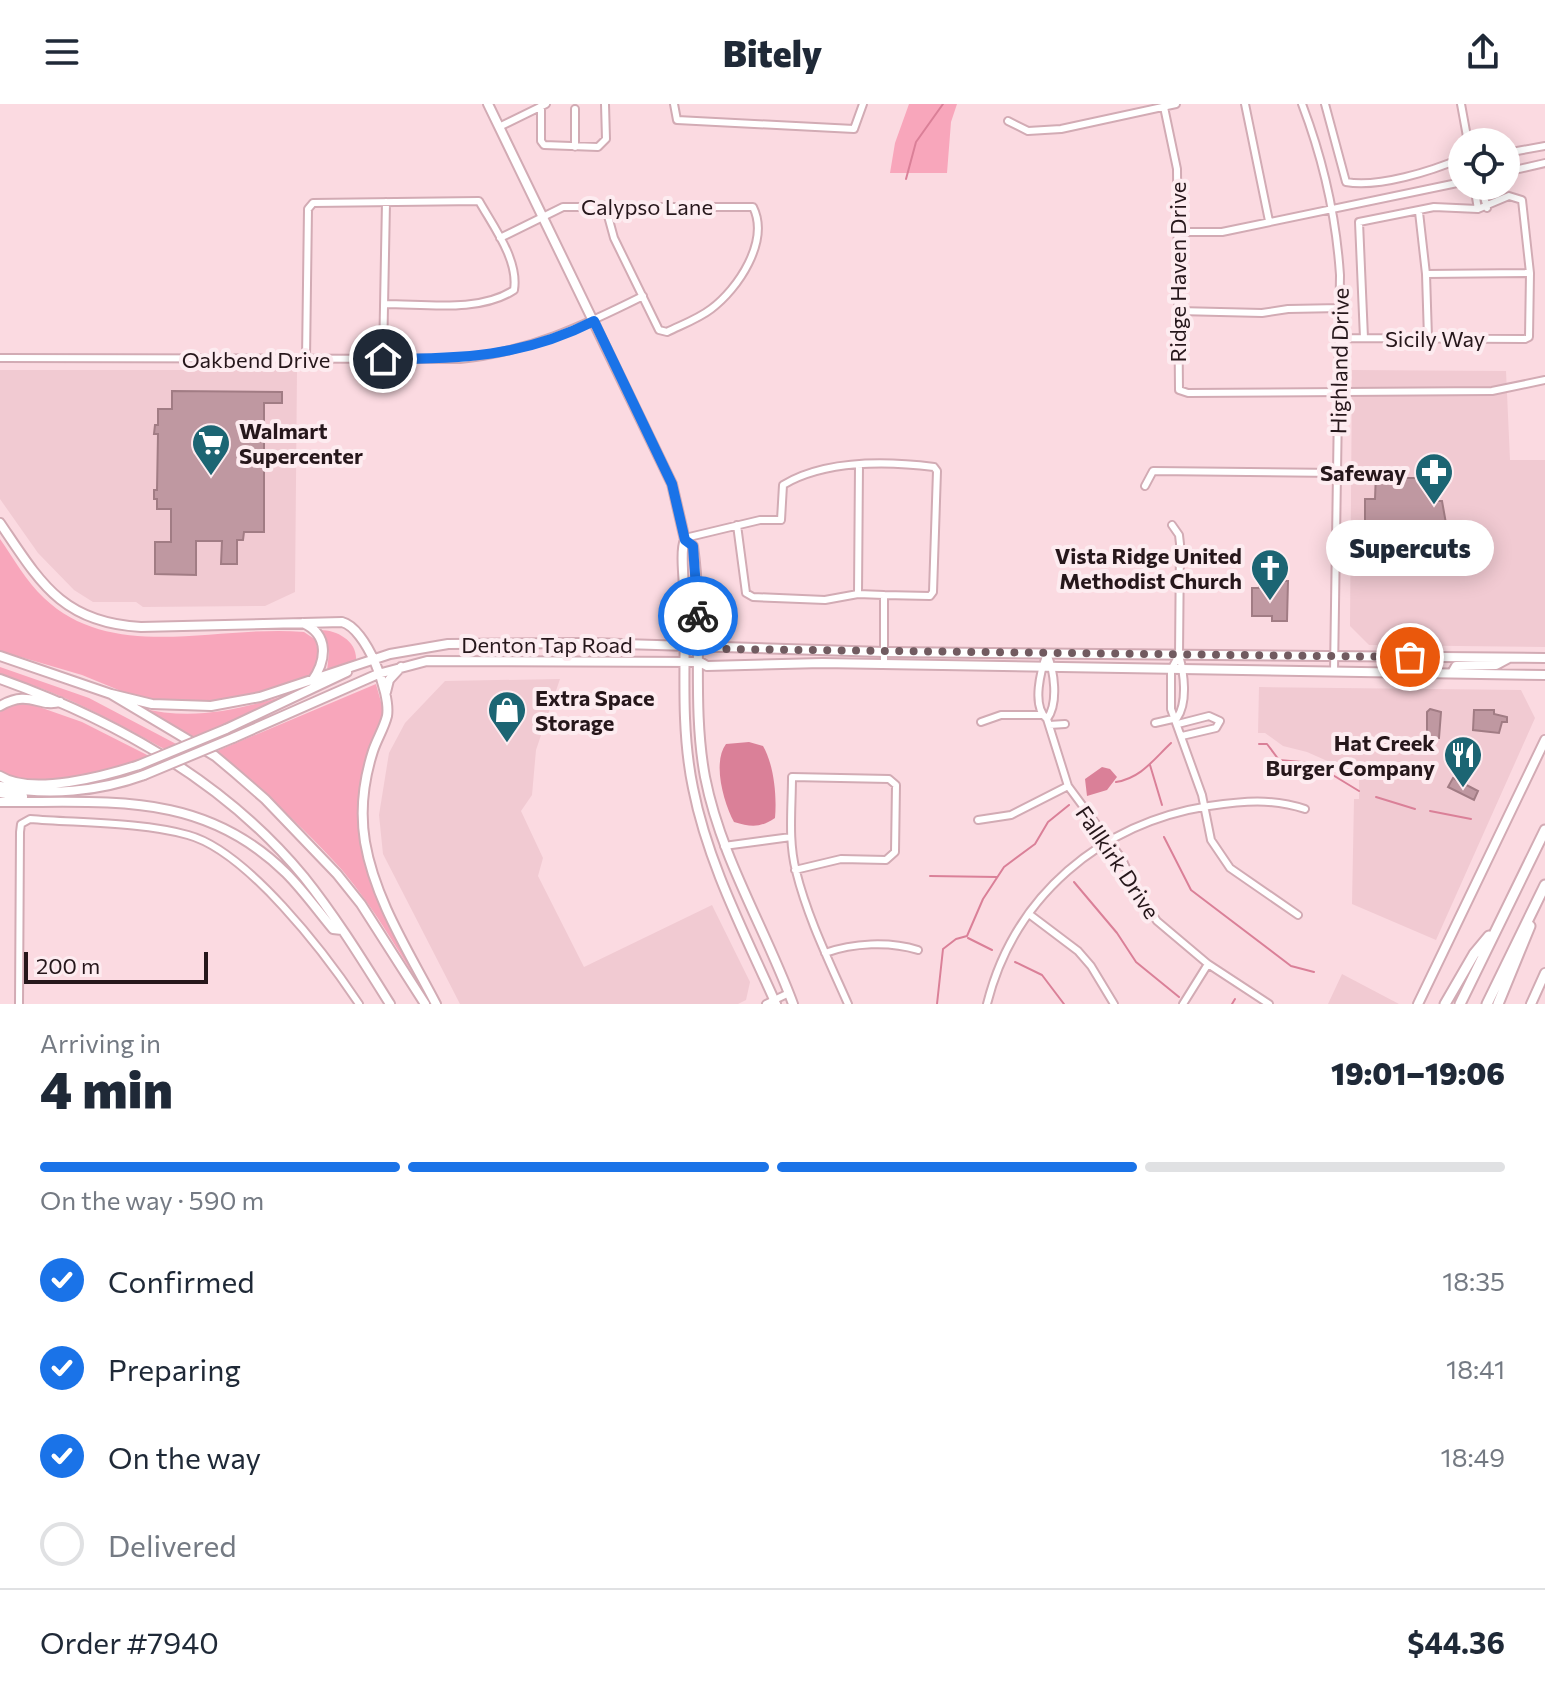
<!DOCTYPE html>
<meta charset="utf-8">
<style>
body{margin:0;font-family:Commissioner,sans-serif;background:#f6f6f7;color:#1f2937;height:100vh;display:flex;flex-direction:column;font-size:30px;white-space:nowrap}
*{box-sizing:border-box;margin:0}
p{font-size:26px;color:#747a83}
.icon{flex:none;width:44px;height:44px;fill:none;stroke:currentColor;stroke-width:2;stroke-linecap:round;stroke-linejoin:round}
.map{position:relative;height:900px;overflow:hidden}
.sheet{display:flex;flex-direction:column;background:#fff;flex:1}
.sheet>*{flex:none}
.tools{position:absolute;left:1448px;top:24px;display:grid;gap:16px}
.tools a{display:grid;place-items:center;width:72px;height:72px;border-radius:50%;background:#fff;box-shadow:0 4px 20px #0003;font-size:40px}
.scale{position:absolute;left:24px;bottom:20px;width:184px;box-sizing:border-box;padding-left:8px;border:4px solid #26171b;border-top:0;font-size:22px;line-height:28px;white-space:nowrap;color:#26171b;-webkit-text-stroke:6px #fdecf0;paint-order:stroke}
.pin{position:absolute;display:grid;place-items:center;width:68px;height:68px;color:#fff;margin:-34px;border:4px solid #fff;border-radius:50%;box-shadow:0 2px 8px #0007}
.courier{position:absolute;display:grid;place-items:center;width:80px;height:80px;margin:-40px;border:6px solid #1a73e8;border-radius:50%;background:#fff;color:#222;box-shadow:0 2px 10px #0007}
.bubble{position:absolute;height:56px;border-radius:28px;background:#fff;box-shadow:0 4px 20px #0003;font-size:26px;font-weight:800;line-height:56px;text-align:center}
.head em{font-style:normal;font-weight:800}
.head div{display:flex;flex-direction:column-reverse}
.head{display:flex;align-items:center;justify-content:space-between;height:136px;padding:0 40px}
h1{font-size:52px;font-weight:800;line-height:60px}
.bar{display:grid;grid-template-columns:repeat(4,1fr);gap:12px 8px;align-content:center;height:96px;padding:0 40px}
.bar i{height:10px;border-radius:6px;background:#e0e1e3}
.bar .on{background:#1a73e8}
.bar p{grid-column:span 4}
.line{display:flex;align-items:center;gap:20px;padding:0 40px;border-top:2px solid #e0e1e3}
.line div{flex:1}
ol{padding:0 40px;list-style:none}
li{display:flex;align-items:center;gap:24px;height:88px}
li p{margin-inline-start:auto}
li .icon{padding:8px;border-radius:50%;background:#1a73e8;color:#fff;stroke-width:4}
li:last-child{color:#747a83}
li i{width:44px;height:44px;border:4px solid #e0e1e3;border-radius:50%}
header{display:flex;justify-content:space-between;align-items:center;height:104px;padding:0 40px;background:#fff;font-size:36px;font-weight:800}
.map>svg:first-child{display:block}
.built{fill:#f1cad2}
.green{fill:#f8a6bb}
.water{fill:#da8098}
.lines{fill:none;stroke-linecap:round;stroke-linejoin:round}
.stream{stroke:#da8098;stroke-width:2}
.building{fill:#bf98a1;stroke:#a17c84;stroke-width:2}
.minor-casing{stroke:#d2abb4;stroke-width:10}
.major-casing{stroke:#d2abb4;stroke-width:12}
.highway-casing{stroke:#d2abb4;stroke-width:13}
.minor{stroke:#fff;stroke-width:6}
.major{stroke:#fff;stroke-width:8}
.highway{stroke:#fff;stroke-width:9}
.major-bridge-casing{stroke:#d2abb4;stroke-width:12;stroke-linecap:butt}
.major-bridge{stroke:#fff;stroke-width:8}
.done{stroke:#715b60;stroke-width:8;stroke-dasharray:0 14.4}
.route{stroke:#1a73e8;stroke-width:10}
.labels{text-anchor:middle;dominant-baseline:central;stroke-width:8;stroke-linejoin:round;paint-order:stroke}
.street-label{font-size:22px;fill:#26171b;stroke:#fdecf0}
.poi-label{font-size:22px;font-weight:bold;fill:#26171b;stroke:#fdecf0;text-anchor:end}
</style>
<header><svg class="icon" aria-label="menu" viewBox="0 0 24 24"><path d="M4 6h16M4 12h16M4 18h16"/></svg>Bitely<svg class="icon" aria-label="share" viewBox="0 0 24 24"><path d="M12 15V3M7 8l5-5 5 5M5 13v7h14v-7"/></svg></header>
<div class="map">
<svg width="1545" height="900" viewBox="0 0 1545 900">
<rect width="100%" height="100%" fill="#fbdae1"/>
<path class="built" d="M 0,266 L 297,266 L 295,488 L 265,502 L 143,503 L 136,498 L 93,498 L 74,486 L 38,449 L 0,395 Z
M 1352,266 L 1506,267 L 1510,356 L 1545,356 L 1545,543 L 1369,541 L 1350,522 Z
M 560,575 L 536,646 L 532,691 L 521,707 L 543,754 L 538,772 L 584,863 L 712,801 L 750,878 L 746,896 L 738,900 L 460,900 L 383,750 L 379,711 L 389,649 L 405,619 L 445,577 Z
M 1259,583 L 1521,586 L 1535,614 L 1436,836 L 1352,800 L 1354,695 L 1359,695 L 1359,671 L 1307,648 L 1283,642 L 1265,629 L 1258,629 Z
M 1342,870 L 1399,900 L 1328,900 Z"/>
<path class="green" d="M 909,0 L 957,0 L 951,18 L 947,69 L 890,69 L 895,39 Z
M 0,435 C 14,455 26,477 44,494 C 113,560 220,520 304,528 L 316,536 L 319,559 L 311,571 L 241,594 L 179,601 L 138,594 L 82,571 L 0,547 Z
M 320,526 C 338,526 358,538 356,557 L 327,567 L 329,548 Z
M 0,563 L 89,594 L 180,642 L 168,647 C 111,616 64,589 0,571 Z
M 376,580 L 384,609 L 367,659 L 366,753 L 435,900 L 431,900 C 403,855 376,806 342,766 C 303,723 261,685 217,647 Z
M 309,584 L 196,635 L 140,604 C 201,619 252,602 309,584 Z
M 25,598 L 82,618 L 153,654 C 102,668 52,687 0,669 L 0,608 L 9,602 Z"/>
<path class="water" d="M 749,638 L 763,642 C 774,661 777,692 775,714 C 760,724 751,723 734,718 C 724,699 712,659 726,640 Z
M 1102,663 L 1110,665 L 1117,673 L 1107,686 L 1087,692 L 1085,675 Z"/>
<g class="lines">
<path class="stream" d="M 906,75 L 916,38 L 943,0
M 1259,640 L 1267,640 L 1279,656 L 1313,659 L 1359,687
M 1150,661 L 1162,701
M 1116,678 C 1141,674 1153,656 1171,639
M 1376,693 L 1415,705
M 1430,707 L 1471,715
M 1164,733 L 1191,786 L 1291,862 L 1314,868
M 930,772 L 997,773
M 1074,778 L 1117,829 L 1136,858 L 1179,893
M 968,834 L 992,846
M 1015,858 L 1042,871 L 1064,900
M 937,900 L 943,845 L 956,835 L 967,832 L 983,795 L 1004,763 L 1035,740 L 1048,718 L 1069,701
M 1232,900 L 1235,895"/>
</g>
<path class="building" d="M 172,287 L 282,288 L 282,299 L 264,299 L 264,428 L 244,428 L 243,436 L 237,436 L 237,460 L 221,460 L 222,437 L 196,437 L 196,471 L 155,470 L 155,438 L 171,438 L 171,405 L 157,405 L 157,395 L 154,395 L 154,386 L 157,386 L 158,330 L 154,330 L 155,321 L 158,321 L 158,305 L 172,305 Z
M 1376,369 L 1392,369 L 1392,374 L 1438,374 L 1438,397 L 1442,397 L 1447,425 L 1444,449 L 1436,458 L 1402,457 L 1402,460 L 1395,460 L 1395,463 L 1374,463 L 1374,419 L 1365,419 L 1365,395 L 1375,395 Z
M 1273,477 L 1288,477 L 1287,517 L 1272,517 L 1272,512 L 1252,512 L 1252,484 L 1259,484 L 1259,480 L 1273,480 Z
M 1430,605 L 1441,608 L 1439,634 L 1427,634 L 1427,608 Z
M 1474,606 L 1494,606 L 1494,610 L 1507,613 L 1507,618 L 1502,618 L 1499,629 L 1473,626 Z
M 1453,674 L 1478,687 L 1474,696 L 1448,683 Z"/>
<g class="lines">
<g class="minor-casing">
<path id="minor" d="M 674,0 L 677,16 L 854,25 L 863,0
M 1245,0 L 1269,117
M 1302,0 C 1323,55 1336,112 1340,171 L 1334,568
M 1325,0 L 1346,78 C 1378,84 1432,67 1462,54
M 1461,0 L 1468,38
M 541,2 L 541,37 L 544,41 L 598,43 L 606,35 L 605,0
M 1164,3 L 1177,65 L 1179,286 L 1188,289 L 1492,287 L 1545,276
M 575,5 L 575,43
M 1008,17 L 1028,27 L 1061,25 L 1176,0
M 499,23 L 546,0
M 1506,49 L 1545,42
M 1506,68 L 1545,59
M 1474,82 L 1478,105
M 1481,82 L 1487,104
M 1419,108 L 1426,170 L 1428,234
M 1179,128 L 1222,128 L 1462,78
M 500,134 L 563,103 L 753,103 C 770,137 738,185 711,205 C 698,215 681,221 667,228 L 659,226 L 614,134 L 605,101
M 1426,170 L 1530,169
M 1178,207 L 1262,209 L 1288,205 L 1341,204
M 1340,234 L 1525,235 L 1529,233 L 1530,169 L 1522,96 L 1509,92 L 1478,105 L 1434,103 L 1359,118 L 1364,234
M 0,254 L 460,255 C 527,248 583,222 643,192
M 306,255 L 308,105 L 313,99 L 479,97 C 493,122 519,156 514,186 C 479,209 425,200 385,200
M 383,255 L 386,98
M 1145,382 L 1153,367 L 1338,369
M 737,421 L 746,489 L 753,493 L 825,496 L 858,490 L 884,491 L 884,560
M 685,434 L 760,416 L 781,416 L 783,381 C 825,356 887,357 934,363 L 937,367 L 933,488 L 930,492 L 884,491
M 858,490 L 859,361
M 1047,549 C 1041,566 1031,602 1047,615 L 1068,682 L 1122,755 L 1136,786 L 1157,817 L 1208,860 L 1269,900
M 1047,550 C 1054,566 1059,599 1047,615
M 1179,551 L 1171,566 L 1171,605 L 1202,691 L 1211,736 L 1230,764 L 1298,811
M 981,618 L 1001,611 L 1042,611
M 1155,619 L 1177,614 C 1188,598 1184,569 1179,551 L 1180,440 L 1179,431 L 1172,421
M 1178,620 L 1209,612 L 1220,617 L 1216,624 L 1182,632
M 1049,621 L 1065,620
M 978,716 L 1011,711 L 1068,682
M 724,742 L 791,733
M 795,766 L 841,755 L 886,756 L 895,748 L 896,681 L 889,675 L 792,673 C 792,704 788,737 796,767 C 807,812 829,857 848,900
M 1029,810 L 1078,847 L 1091,862 L 1114,900
M 825,849 C 853,839 889,837 918,846
M 19,900 L 20,728 L 21,720 L 30,715 C 78,719 142,718 188,731 C 247,747 325,849 359,900
M 766,900 L 789,889
M 987,900 C 1014,792 1101,719 1209,702 C 1243,697 1272,694 1305,705
M 1183,900 L 1208,860"/>
</g>
<g class="major-casing">
<path id="major" d="M 488,0 L 672,380 L 685,436 C 679,448 686,490 685,508 C 685,566 681,627 693,684 C 708,760 745,830 776,900
M 0,419 C 40,478 62,519 141,523 L 342,518 C 366,524 391,589 387,612 C 384,624 377,635 373,647 C 364,675 360,708 365,738 C 375,796 409,848 436,900
M 685,436 L 693,442 C 704,518 691,598 705,673 C 721,754 765,824 793,900
M 303,519 C 330,531 326,557 312,577
M 0,552 L 111,590 L 215,652 L 234,668 L 265,695 L 337,770 L 361,800 L 425,900
M 1452,569 L 1456,562 L 1496,561 L 1509,554
M 0,575 C 115,616 225,677 304,773 C 336,813 363,857 390,900
M 386,588 L 389,576 L 401,563
M 111,590 L 152,600 L 211,602 L 260,593 L 390,550 L 448,540 L 590,539 L 884,548 L 1545,554
M 0,602 C 30,585 38,604 60,598
M 226,625 L 347,568
M 233,634 L 378,570 L 427,557 L 700,558 L 707,562 L 822,559 L 1545,571
M 0,672 C 32,692 105,672 139,661
M 0,682 C 47,693 100,687 144,671
M 0,689 L 23,693
M 0,698 C 108,699 202,686 286,769 C 303,786 318,807 333,825 L 342,826
M 1418,900 L 1545,636
M 1531,900 L 1545,869"/>
</g>
<g class="highway-casing">
<path id="highway" d="M 1445,900 L 1474,850 L 1489,832
M 1460,900 L 1545,726
M 1487,900 L 1545,781
M 1498,900 L 1530,822"/>
</g>
<use href="#minor" class="minor"/>
<use href="#major" class="major"/>
<use href="#highway" class="highway"/>
<g class="major-bridge-casing">
<path id="major-bridge" d="M 139,661 L 226,625
M 144,671 L 233,634"/>
</g>
<use href="#major-bridge" class="major-bridge"/>
</g>
<g class="lines">
<path class="done" d="M 698,512 L 700,543 L 721,545 L 1410,553"/>
<path class="route" d="M 383,255 C 461,255 523,253 594,217 L 672,380 L 685,436 L 693,442 L 698,512"/>
</g>
<defs>
<g id="supermarket-pin" transform="scale(2)"><path d="M0 17L-7.5 6A9.5 9.5 0 1 1 7.5 6Z" fill="#1c6573" stroke="#fdecf0"/><path d="M-6-5.5h2.5l.6 2H6L4.5 2H-2.5L-4.4-4H-6ZM-1.5 3.2a1.3 1.3 0 1 0 .1 0ZM3 3.2a1.3 1.3 0 1 0 .1 0Z" fill="#fff"/></g>
<g id="pharmacy-pin" transform="scale(2)"><path d="M0 17L-7.5 6A9.5 9.5 0 1 1 7.5 6Z" fill="#1c6573" stroke="#fdecf0"/><path d="M-2-6h4v4h4v4h-4v4h-4v-4h-4v-4h4Z" fill="#fff"/></g>
<g id="church-pin" transform="scale(2)"><path d="M0 17L-7.5 6A9.5 9.5 0 1 1 7.5 6Z" fill="#1c6573" stroke="#fdecf0"/><path d="M-1.2-6h2.4v3.5h3.3v2.4h-3.3V6h-2.4V-.1h-3.3v-2.4h3.3Z" fill="#fff"/></g>
<g id="shop-pin" transform="scale(2)"><path d="M0 17L-7.5 6A9.5 9.5 0 1 1 7.5 6Z" fill="#1c6573" stroke="#fdecf0"/><path d="M-5-2.5h2.3a2.7 3.5 0 0 1 5.4 0H5L5.5 6h-11ZM-1.5-2.5h3a1.5 2.3 0 0 0-3 0Z" fill="#fff"/></g>
<g id="restaurant-pin" transform="scale(2)"><path d="M0 17L-7.5 6A9.5 9.5 0 1 1 7.5 6Z" fill="#1c6573" stroke="#fdecf0"/><path d="M-5-6h1v4h1v-4h1v4h1v-4h1v5L-1.5 .5V6h-2V.5L-5-1ZM5-6V6H3V1.5H1.5Q1.5-4 5-6Z" fill="#fff"/></g>
</defs>
<g fill-rule="evenodd">
<use href="#supermarket-pin" x="211" y="339"/>
<use href="#pharmacy-pin" x="1434" y="368"/>
<use href="#church-pin" x="1270" y="464"/>
<use href="#shop-pin" x="507" y="606"/>
<use href="#restaurant-pin" x="1463" y="651"/>
</g>
<g class="labels">
<g class="street-label">
<text x="647" y="102">Calypso Lane</text>
<text transform="translate(1177 168) rotate(-90)">Ridge Haven Drive</text>
<text x="1435" y="234">Sicily Way</text>
<text x="256" y="255">Oakbend Drive</text>
<text transform="translate(1339 257) rotate(-89)">Highland Drive</text>
<text x="547" y="540">Denton Tap Road</text>
<text transform="translate(1118 758) rotate(56)">Fallkirk Drive</text>
</g>
<g class="poi-label">
<text x="239" y="326" text-anchor="start">Walmart<tspan x="239" dy="25">Supercenter</tspan></text>
<text x="1406" y="368">Safeway</text>
<text x="1242" y="451">Vista Ridge United<tspan x="1242" dy="25">Methodist Church</tspan></text>
<text x="535" y="593" text-anchor="start">Extra Space<tspan x="535" dy="25">Storage</tspan></text>
<text x="1435" y="638">Hat Creek<tspan x="1435" dy="25">Burger Company</tspan></text>
</g>
</g>
</svg>
<div class="tools">
<a><svg class="icon" aria-label="locate" viewBox="0 0 24 24"><circle cx="12" cy="12" r="6"/><path d="M12 2v4M12 18v4M2 12h4M18 12h4"/></svg></a>
</div>
<div class="scale">200 m</div>
<div class="pin" style="left:1410px;top:553px;background:#ea580c"><svg class="icon" aria-label="bag" viewBox="0 0 24 24"><path d="M5 8h14l-1 12H6zM9 8a3 3 0 0 1 6 0"/></svg></div>
<div class="pin" style="left:383px;top:255px;background:#1f2937"><svg class="icon" aria-label="home" viewBox="0 0 24 24"><path d="M3 11l9-7 9 7M6 9v11h12V9"/></svg></div>
<div class="courier" style="left:698px;top:512px"><svg class="icon" aria-label="bike" viewBox="0 0 24 24"><circle cx="6" cy="16" r="4"/><circle cx="18" cy="16" r="4"/><path d="M6 16l4-8h5l3 8M10 8l3 8H6M13 5h3"/></svg></div>
<div class="bubble" style="left:1326px;top:416px;width:168px">Supercuts</div>
</div>
<section class="sheet">
<div class="head"><div><h1>4 min</h1><p>Arriving in</p></div><em>19:01–19:06</em></div>
<div class="bar"><i class="on"></i><i class="on"></i><i class="on"></i><i></i><p>On the way · 590 m</p></div>
<ol>
<li><svg class="icon" aria-label="check" viewBox="0 0 24 24"><path d="M5 12l5 5 9-10"/></svg>Confirmed<p>18:35</p></li>
<li><svg class="icon" aria-label="check" viewBox="0 0 24 24"><path d="M5 12l5 5 9-10"/></svg>Preparing<p>18:41</p></li>
<li><svg class="icon" aria-label="check" viewBox="0 0 24 24"><path d="M5 12l5 5 9-10"/></svg>On the way<p>18:49</p></li>
<li><i></i>Delivered</li>
</ol>
<div class="line" style="height:104px"><div>Order #7940</div><b>$44.36</b></div>
</section>
